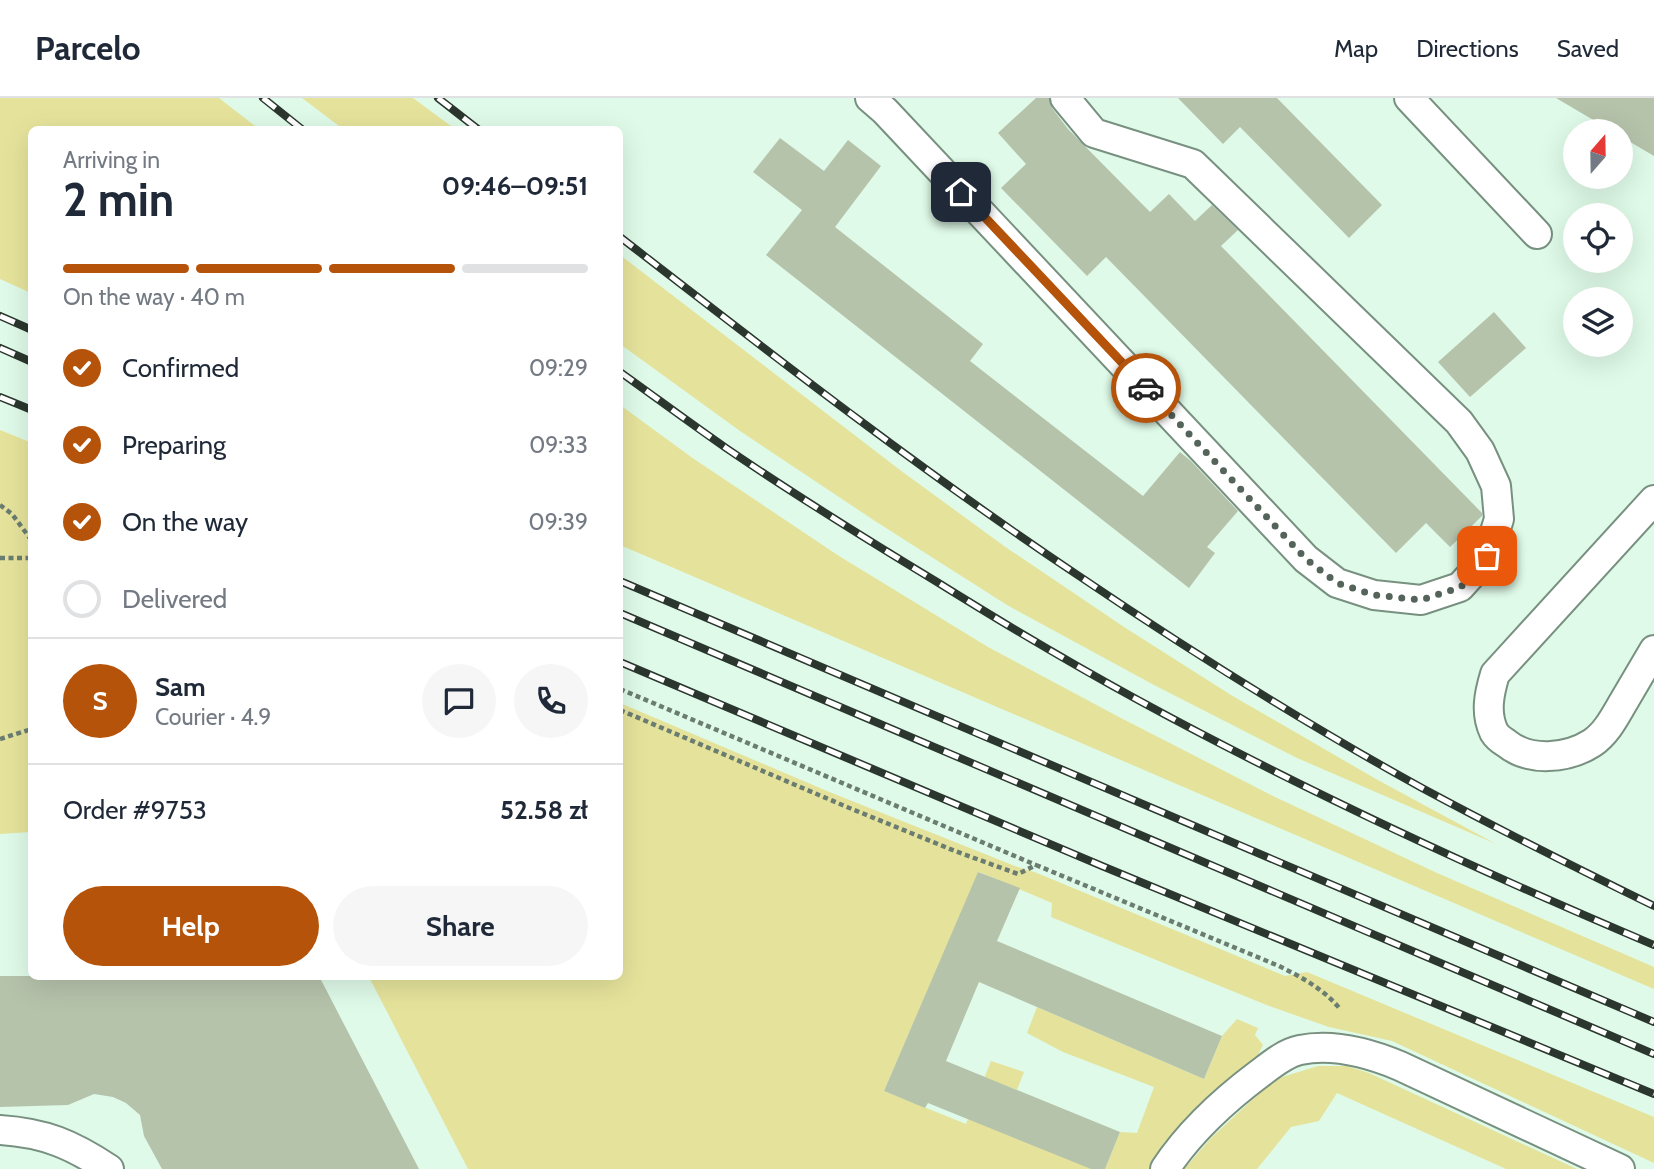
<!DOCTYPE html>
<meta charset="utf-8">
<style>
body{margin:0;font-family:Cabin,sans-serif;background:#f6f6f7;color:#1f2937;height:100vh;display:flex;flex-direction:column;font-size:26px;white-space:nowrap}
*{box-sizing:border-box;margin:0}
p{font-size:23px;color:#747a83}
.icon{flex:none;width:38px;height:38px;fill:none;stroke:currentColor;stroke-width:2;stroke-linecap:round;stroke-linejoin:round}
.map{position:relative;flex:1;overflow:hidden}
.sheet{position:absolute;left:28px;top:28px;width:595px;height:854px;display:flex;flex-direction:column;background:#fff;border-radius:10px;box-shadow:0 7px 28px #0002}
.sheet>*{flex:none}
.needle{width:46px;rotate:20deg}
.tools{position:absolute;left:1563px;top:21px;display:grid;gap:14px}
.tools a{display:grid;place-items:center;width:70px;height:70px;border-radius:50%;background:#fff;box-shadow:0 7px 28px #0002;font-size:35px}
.pin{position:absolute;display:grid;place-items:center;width:60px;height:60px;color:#fff;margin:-30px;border-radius:14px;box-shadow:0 4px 10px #0006}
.courier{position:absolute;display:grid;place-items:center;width:70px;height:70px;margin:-35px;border:5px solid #b45309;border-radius:50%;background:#fff;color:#222;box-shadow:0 2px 9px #0007}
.summary em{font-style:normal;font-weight:700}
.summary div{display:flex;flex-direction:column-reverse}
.summary{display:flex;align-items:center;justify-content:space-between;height:119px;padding:0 35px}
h1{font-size:46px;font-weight:700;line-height:52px}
.bar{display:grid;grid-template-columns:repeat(4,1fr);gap:10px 7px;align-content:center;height:84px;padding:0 35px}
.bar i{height:9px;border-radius:5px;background:#e0e1e3}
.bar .current{background:#b45309}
.bar p{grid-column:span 4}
.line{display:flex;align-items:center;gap:18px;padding:0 35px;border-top:2px solid #e0e1e3}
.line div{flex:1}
.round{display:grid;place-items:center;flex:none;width:74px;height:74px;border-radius:37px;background:#f6f6f7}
ol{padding:0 35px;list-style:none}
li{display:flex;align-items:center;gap:21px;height:77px}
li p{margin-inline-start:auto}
li .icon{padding:7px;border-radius:50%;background:#b45309;color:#fff;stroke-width:4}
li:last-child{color:#747a83}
li i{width:38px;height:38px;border:4px solid #e0e1e3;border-radius:50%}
.primary-button{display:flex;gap:14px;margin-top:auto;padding:14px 35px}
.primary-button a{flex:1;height:80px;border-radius:42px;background:#b45309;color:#fff;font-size:28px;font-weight:700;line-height:80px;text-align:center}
.primary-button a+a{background:#f6f6f7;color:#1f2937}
header{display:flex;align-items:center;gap:42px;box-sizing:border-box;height:98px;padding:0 35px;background:#fff;border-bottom:2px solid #e0e1e3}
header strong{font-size:33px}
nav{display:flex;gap:38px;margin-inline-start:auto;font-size:24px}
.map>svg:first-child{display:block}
.green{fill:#e5e39b}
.building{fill:#b6c3ab}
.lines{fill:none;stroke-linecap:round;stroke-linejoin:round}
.lane-casing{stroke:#789080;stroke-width:32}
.path{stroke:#6b7d71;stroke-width:4.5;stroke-dasharray:5 3.5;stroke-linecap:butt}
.lane{stroke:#fff;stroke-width:28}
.rail-casing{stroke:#2a362e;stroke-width:8}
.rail{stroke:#fff;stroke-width:5;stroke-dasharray:16;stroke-linecap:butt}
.done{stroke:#55645a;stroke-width:7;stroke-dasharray:0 12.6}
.route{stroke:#b45309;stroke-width:9}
</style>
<header>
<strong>Parcelo</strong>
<nav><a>Map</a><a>Directions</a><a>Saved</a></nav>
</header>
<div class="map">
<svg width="1654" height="1071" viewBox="0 0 1654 1071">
<rect width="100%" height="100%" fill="#dffae8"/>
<path class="green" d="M 0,0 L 219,0 L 259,31 L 32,32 L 31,195 L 0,181 Z
M 302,0 L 413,0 L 455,31 L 343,31 Z
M 620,157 L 900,372 L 1004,448 L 1124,529 L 1231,597 L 1376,681 L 1496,746 L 1297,660 L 1154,587 L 1007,507 L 875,423 L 740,333 L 620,246 Z
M 620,307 L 694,361 L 839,458 L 988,549 L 1119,619 L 1275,699 L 1437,775 L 1654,869 L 1654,891 L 620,447 Z
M 0,332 L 32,345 L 31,734 L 0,736 Z
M 620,605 L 827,693 L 1015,768 L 1037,775 L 1285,878 L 1307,874 L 1654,1019 L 1654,1065 L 1392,943 L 1329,929 L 1269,908 L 1051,819 L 1052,805 L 979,774 L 884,993 L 966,1026 L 991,963 L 1024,974 L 1017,992 L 999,985 L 1091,1071 L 468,1071 L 369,879 L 620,878 Z
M 1037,909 L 1204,981 L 1222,938 L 1237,921 L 1258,930 L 1255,937 L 1263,947 L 1257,959 L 1222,986 L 1185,1022 L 1164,1045 L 1150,1071 L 1105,1071 L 1120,1034 L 1137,1035 L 1154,989 L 1063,954 L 1027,935 Z
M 1318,968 L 1347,968 L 1369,975 L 1577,1071 L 1506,1071 L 1337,995 L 1319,1023 L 1291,1029 L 1257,1071 L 1184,1071 L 1211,1040 L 1266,989 L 1282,979 Z"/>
<path class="building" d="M 1036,0 L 1049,0 L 1052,10 L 1068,31 L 1150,114 L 1169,96 L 1195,123 L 1212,107 L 1238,132 L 1221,148 L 1482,415 L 1482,418 L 1450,449 L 1426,425 L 1396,455 L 1106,159 L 1087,178 L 1001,90 L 1026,66 L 998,35 Z
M 1178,0 L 1277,0 L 1382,107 L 1349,140 L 1240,29 L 1223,46 Z
M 1556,0 L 1654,0 L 1654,58 L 1620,38 L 1620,33 L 1612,33 Z
M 780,40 L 824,73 L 848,42 L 881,68 L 835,129 L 983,246 L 970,263 L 1143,398 L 1180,354 L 1191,363 L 1238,413 L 1207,449 L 1215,455 L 1189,490 L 766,157 L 802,112 L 753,74 Z
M 1494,214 L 1526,250 L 1470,299 L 1438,264 Z
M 978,774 L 1020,790 L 997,843 L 1222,938 L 1204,981 L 979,884 L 946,963 L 1120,1034 L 1105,1071 L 1091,1071 L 928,1005 L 925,1010 L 884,993 Z
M 0,878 L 319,878 L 419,1071 L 162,1071 L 144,1038 L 140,1017 L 126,1005 L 113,999 L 94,996 L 68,1007 L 0,1009 Z"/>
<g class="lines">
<g class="lane-casing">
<path id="lane" d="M 870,0 L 885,13 L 1306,461 L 1337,485 L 1374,497 L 1421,502 L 1460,489 L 1487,459 L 1499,421 L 1496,388 L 1480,353 L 1459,324 L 1193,66 L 1094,35 L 1065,0
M 1409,0 L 1537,136
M 1654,402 L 1495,576 C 1489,596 1485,615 1494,634 C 1497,639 1501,642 1506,645 C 1529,664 1567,661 1592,645 C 1607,635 1615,618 1624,603 C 1634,586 1644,569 1654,552
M 0,1032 C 45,1035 71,1046 109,1071
M 1165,1071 C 1190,1033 1223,1003 1259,976 C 1271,967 1285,955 1300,952 C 1334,945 1369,955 1400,968 L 1620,1071"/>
</g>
<path class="path" d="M 0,407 L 12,416 L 32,443
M 0,460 L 32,460
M 620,591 L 1036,767
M 620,612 L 847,709 L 955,753 L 1018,776 L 1036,767 L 1279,868 C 1301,879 1324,891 1340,911
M 0,641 L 32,631"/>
<use href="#lane" class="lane"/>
<g class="rail-casing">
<path id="rail" d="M 263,0 L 303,32
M 438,0 L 479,32
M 620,139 C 770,255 920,372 1079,478 C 1190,553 1304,625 1422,690 C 1498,731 1576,770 1654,808
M 0,218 L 32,232
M 0,250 L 32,264
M 620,274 C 655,299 690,325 726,350 C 795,397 866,441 937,484 C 1003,525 1070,565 1138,602 C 1305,693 1479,773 1654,847
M 0,299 L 32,312
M 620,483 L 1654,924
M 620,515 L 1654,956
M 620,564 L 1102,768 L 1654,996"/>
</g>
<use href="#rail" class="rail"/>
</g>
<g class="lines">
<path class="done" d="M 1146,290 L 1306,461 L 1337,485 L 1374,497 L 1421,502 L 1461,489 L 1487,458"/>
<path class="route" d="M 961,94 L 1146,290"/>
</g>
</svg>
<div class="tools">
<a><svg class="needle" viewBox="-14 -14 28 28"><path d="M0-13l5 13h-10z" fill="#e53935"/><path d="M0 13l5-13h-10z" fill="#747a83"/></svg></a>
<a><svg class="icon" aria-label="locate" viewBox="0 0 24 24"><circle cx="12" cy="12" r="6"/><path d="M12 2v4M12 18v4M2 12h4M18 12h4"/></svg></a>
<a><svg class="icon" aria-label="layers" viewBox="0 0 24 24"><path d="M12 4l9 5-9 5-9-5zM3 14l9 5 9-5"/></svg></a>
</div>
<div class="pin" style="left:1487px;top:458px;background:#ea580c"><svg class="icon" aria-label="bag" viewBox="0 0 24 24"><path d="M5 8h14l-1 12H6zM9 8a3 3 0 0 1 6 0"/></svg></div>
<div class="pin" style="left:961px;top:94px;background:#1f2937"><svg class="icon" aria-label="home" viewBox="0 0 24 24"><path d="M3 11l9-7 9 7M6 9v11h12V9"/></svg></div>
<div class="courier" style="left:1146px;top:290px"><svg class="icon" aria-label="car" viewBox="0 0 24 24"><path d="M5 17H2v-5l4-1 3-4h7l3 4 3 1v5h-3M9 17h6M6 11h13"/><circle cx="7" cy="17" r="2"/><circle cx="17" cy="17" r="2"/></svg></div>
<section class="sheet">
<div class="summary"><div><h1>2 min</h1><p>Arriving in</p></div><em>09:46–09:51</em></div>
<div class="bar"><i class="current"></i><i class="current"></i><i class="current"></i><i></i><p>On the way · 40 m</p></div>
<ol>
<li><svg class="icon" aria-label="check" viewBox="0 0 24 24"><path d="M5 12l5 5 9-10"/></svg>Confirmed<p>09:29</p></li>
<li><svg class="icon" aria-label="check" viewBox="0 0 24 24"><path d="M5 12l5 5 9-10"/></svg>Preparing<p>09:33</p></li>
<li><svg class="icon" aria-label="check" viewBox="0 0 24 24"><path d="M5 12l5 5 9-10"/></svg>On the way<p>09:39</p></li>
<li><i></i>Delivered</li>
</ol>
<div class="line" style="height:126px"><b class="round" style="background:#b45309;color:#fff">S</b><div><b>Sam</b><p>Courier · 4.9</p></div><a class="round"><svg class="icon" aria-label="chat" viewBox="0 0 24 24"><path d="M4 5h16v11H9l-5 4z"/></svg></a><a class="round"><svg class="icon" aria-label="phone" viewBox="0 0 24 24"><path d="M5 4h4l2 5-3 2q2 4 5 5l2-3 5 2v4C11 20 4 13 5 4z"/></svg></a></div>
<div class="line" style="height:91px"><div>Order #9753</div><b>52.58 zł</b></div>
<div class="primary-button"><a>Help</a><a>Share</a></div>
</section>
</div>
